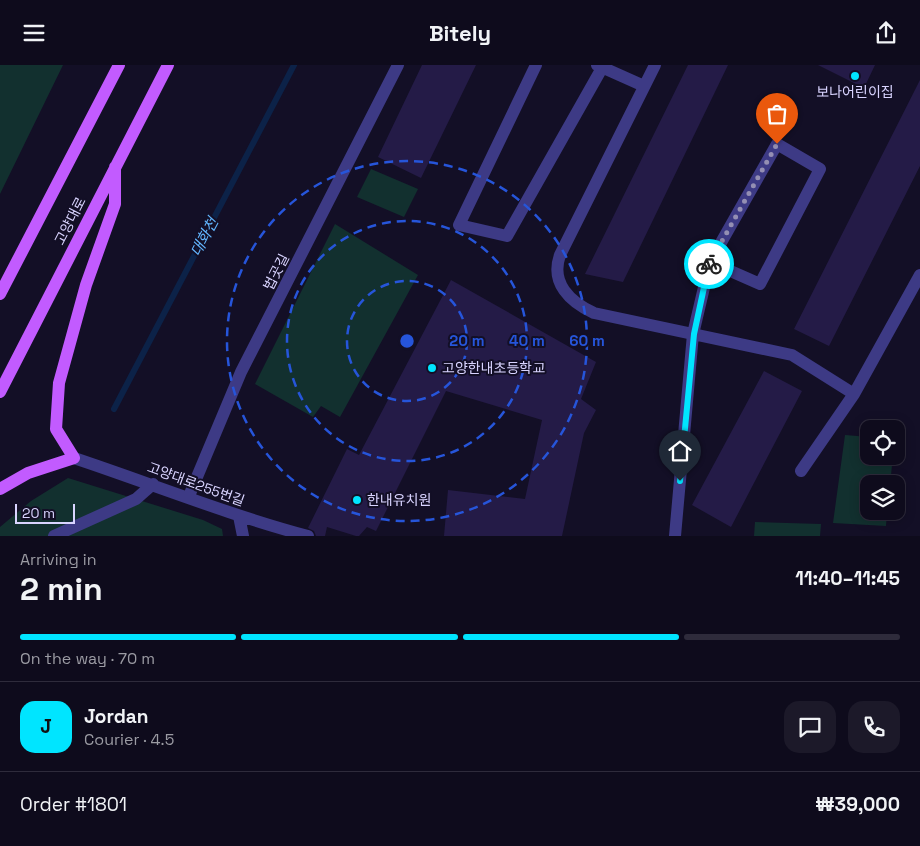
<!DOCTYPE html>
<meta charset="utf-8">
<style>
body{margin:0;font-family:"Space Grotesk","Noto Sans KR",sans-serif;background:#1c1929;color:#f1f3f6;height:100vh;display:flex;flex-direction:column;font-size:19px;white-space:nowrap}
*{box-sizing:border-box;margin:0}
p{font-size:16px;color:#9b9ba3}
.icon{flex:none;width:28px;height:28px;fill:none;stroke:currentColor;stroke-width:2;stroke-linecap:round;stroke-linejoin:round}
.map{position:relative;height:471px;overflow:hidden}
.details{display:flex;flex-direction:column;background:#0e0b1c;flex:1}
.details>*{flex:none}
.controls{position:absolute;left:860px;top:355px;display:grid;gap:10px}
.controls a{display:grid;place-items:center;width:45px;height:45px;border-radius:10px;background:#0e0b1c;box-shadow:0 2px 12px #0003,0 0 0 1px #2e2b3b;font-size:25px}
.scale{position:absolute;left:15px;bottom:12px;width:60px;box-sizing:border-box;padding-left:5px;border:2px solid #d9d4ff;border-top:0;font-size:14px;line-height:18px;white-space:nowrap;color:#d9d4ff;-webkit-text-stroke:4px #130f26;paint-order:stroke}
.pin{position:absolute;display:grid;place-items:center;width:42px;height:42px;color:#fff;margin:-51px -21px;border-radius:50% 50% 50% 0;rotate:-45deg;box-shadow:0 0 5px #0007}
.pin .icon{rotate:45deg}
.courier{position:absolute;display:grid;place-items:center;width:50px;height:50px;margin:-25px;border:4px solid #00e5ff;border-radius:50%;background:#fff;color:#222;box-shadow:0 1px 6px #0007}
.summary em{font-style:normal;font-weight:600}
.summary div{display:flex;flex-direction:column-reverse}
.summary{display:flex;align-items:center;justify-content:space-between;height:85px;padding:0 20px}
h1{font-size:32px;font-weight:600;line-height:38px}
.bar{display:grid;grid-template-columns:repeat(4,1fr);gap:8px 5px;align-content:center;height:60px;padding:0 20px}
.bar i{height:6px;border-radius:4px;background:#2e2b3b}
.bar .current{background:#00e5ff}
.bar p{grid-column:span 4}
.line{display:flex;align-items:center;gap:12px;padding:0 20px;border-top:1px solid #2e2b3b}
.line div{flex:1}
.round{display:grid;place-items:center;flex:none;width:52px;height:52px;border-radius:15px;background:#1c1929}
header{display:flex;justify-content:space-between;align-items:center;height:65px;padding:0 20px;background:#0e0b1c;font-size:22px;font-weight:600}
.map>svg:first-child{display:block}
.green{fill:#12302f}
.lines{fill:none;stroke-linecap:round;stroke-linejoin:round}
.stream{stroke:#0c2248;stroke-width:6}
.building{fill:#241b47}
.minor{stroke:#3d3a85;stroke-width:12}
.major{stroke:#c25bff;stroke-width:12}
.done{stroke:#948fb3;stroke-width:5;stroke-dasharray:0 9}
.route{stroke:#00e5ff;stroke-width:6}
.ring{fill:none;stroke:#2655da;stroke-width:2.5;stroke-dasharray:9 6}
.poi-dot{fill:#00e5ff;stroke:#130f26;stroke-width:2}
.labels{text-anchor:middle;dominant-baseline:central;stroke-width:4;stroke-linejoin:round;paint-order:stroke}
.poi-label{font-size:14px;fill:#d9d4ff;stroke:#130f26;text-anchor:start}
.street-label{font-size:14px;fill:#d9d4ff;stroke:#130f26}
.water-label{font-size:15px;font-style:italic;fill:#62b6ff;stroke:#130f26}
.centre{fill:#2655da;stroke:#130f26;stroke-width:2.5}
.ring-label{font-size:15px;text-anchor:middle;font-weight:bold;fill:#2655da;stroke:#130f26;stroke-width:4;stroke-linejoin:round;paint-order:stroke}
</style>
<header><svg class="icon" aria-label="menu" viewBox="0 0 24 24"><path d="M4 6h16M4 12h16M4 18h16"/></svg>Bitely<svg class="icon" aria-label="share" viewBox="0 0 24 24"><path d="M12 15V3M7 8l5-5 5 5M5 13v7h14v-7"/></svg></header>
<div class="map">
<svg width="920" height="471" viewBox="0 0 920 471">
<rect width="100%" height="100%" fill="#130f26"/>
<path class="green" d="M 0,0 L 63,0 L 0,129 Z
M 371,104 L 418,124 L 404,152 L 357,132 Z
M 335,159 L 418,210 L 340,352 L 321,341 L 313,352 L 255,319 Z
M 845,370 L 869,372 L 869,391 L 893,391 L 890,419 L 869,419 L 869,446 L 887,446 L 886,461 L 833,458 Z
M 68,413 L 203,455 L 222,464 L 223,471 L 0,471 L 0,462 L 31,436 Z
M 755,457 L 821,459 L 820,471 L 754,471 Z"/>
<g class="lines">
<path class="stream" d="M 114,344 L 294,0"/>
</g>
<path class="building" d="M 422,0 L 476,0 L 421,113 L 378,92 Z
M 688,0 L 728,0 L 623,217 L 585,209 Z
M 818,0 L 875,0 L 864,23 Z
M 920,15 L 920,101 L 829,281 L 794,264 Z
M 451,215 L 596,297 L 581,334 L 596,345 L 584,368 L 562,471 L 444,471 L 448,425 L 525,434 L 542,355 L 446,326 L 376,466 L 367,462 L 359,471 L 356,471 L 327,462 L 325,471 L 316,471 L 314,466 L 308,463 L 347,384 L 359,390 Z
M 764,306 L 802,326 L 731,462 L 692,440 Z"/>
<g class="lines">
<path class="minor" d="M 536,0 L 459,160 L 507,171 L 602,3
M 597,0 L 644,21
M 655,0 L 560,190 C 550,218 570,237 594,248 L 792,290 L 854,329
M 74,393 C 152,419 229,450 308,471
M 801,406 L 854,329 L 920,210
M 189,431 L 241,307 L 398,0
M 239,451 L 243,471
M 54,471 L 136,434 L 153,419
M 675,471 L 693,269 L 710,197 L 777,79 L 820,104 L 760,219 L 710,197"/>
<path class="major" d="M 0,229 L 119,0
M 0,327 L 168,0
M 0,424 L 28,408 L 74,393 L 56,364 L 59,318 L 86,220 L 115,139 L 115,102"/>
</g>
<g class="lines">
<path class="done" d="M 709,199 L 777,79"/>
<path class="route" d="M 680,416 L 694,269 L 709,199"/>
</g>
<g class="ring">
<circle cx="407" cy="276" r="60"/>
<circle cx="407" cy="276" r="120"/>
<circle cx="407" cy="276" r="180"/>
</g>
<g class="poi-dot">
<circle cx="855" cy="11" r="5"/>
<circle cx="432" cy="303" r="5"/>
<circle cx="357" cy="435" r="5"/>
</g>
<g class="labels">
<g class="poi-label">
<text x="855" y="27" text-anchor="middle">보나어린이집</text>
<text x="442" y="303">고양한내초등학교</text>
<text x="367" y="435">한내유치원</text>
</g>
<g class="street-label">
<text transform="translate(70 156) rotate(-63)">고양대로</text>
<text transform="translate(276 207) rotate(-63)">법곳길</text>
<text transform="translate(196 419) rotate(20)">고양대로255번길</text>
</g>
<g class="water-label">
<text transform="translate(204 172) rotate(-62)">대화천</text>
</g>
</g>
<circle cx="407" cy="276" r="8" class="centre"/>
<g class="ring-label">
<text x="467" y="281">20 m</text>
<text x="527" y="281">40 m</text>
<text x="587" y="281">60 m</text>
</g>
</svg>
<div class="controls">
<a><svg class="icon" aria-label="locate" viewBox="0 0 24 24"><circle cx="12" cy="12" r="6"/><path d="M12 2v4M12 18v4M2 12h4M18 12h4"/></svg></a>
<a><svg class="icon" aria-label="layers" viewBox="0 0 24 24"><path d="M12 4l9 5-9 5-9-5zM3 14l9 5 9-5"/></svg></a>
</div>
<div class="scale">20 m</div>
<div class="pin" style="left:777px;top:79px;background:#ea580c"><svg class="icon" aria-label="bag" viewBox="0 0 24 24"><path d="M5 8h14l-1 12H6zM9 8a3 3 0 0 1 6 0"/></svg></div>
<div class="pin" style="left:680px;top:416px;background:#1f2937"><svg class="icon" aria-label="home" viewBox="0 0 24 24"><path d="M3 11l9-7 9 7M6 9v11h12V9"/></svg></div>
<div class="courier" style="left:709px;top:199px"><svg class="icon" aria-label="bike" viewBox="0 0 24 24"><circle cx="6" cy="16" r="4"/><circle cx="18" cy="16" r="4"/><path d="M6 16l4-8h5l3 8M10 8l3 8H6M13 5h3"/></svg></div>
</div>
<section class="details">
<div class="summary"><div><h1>2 min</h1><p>Arriving in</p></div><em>11:40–11:45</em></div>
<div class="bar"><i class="current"></i><i class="current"></i><i class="current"></i><i></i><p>On the way · 70 m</p></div>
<div class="line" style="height:90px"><b class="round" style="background:#00e5ff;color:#111">J</b><div><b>Jordan</b><p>Courier · 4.5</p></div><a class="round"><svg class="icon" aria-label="chat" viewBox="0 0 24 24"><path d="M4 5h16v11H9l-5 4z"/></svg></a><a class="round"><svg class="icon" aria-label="phone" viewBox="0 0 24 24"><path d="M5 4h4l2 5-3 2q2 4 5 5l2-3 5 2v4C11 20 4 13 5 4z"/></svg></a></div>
<div class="line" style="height:65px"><div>Order #1801</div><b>₩39,000</b></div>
</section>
